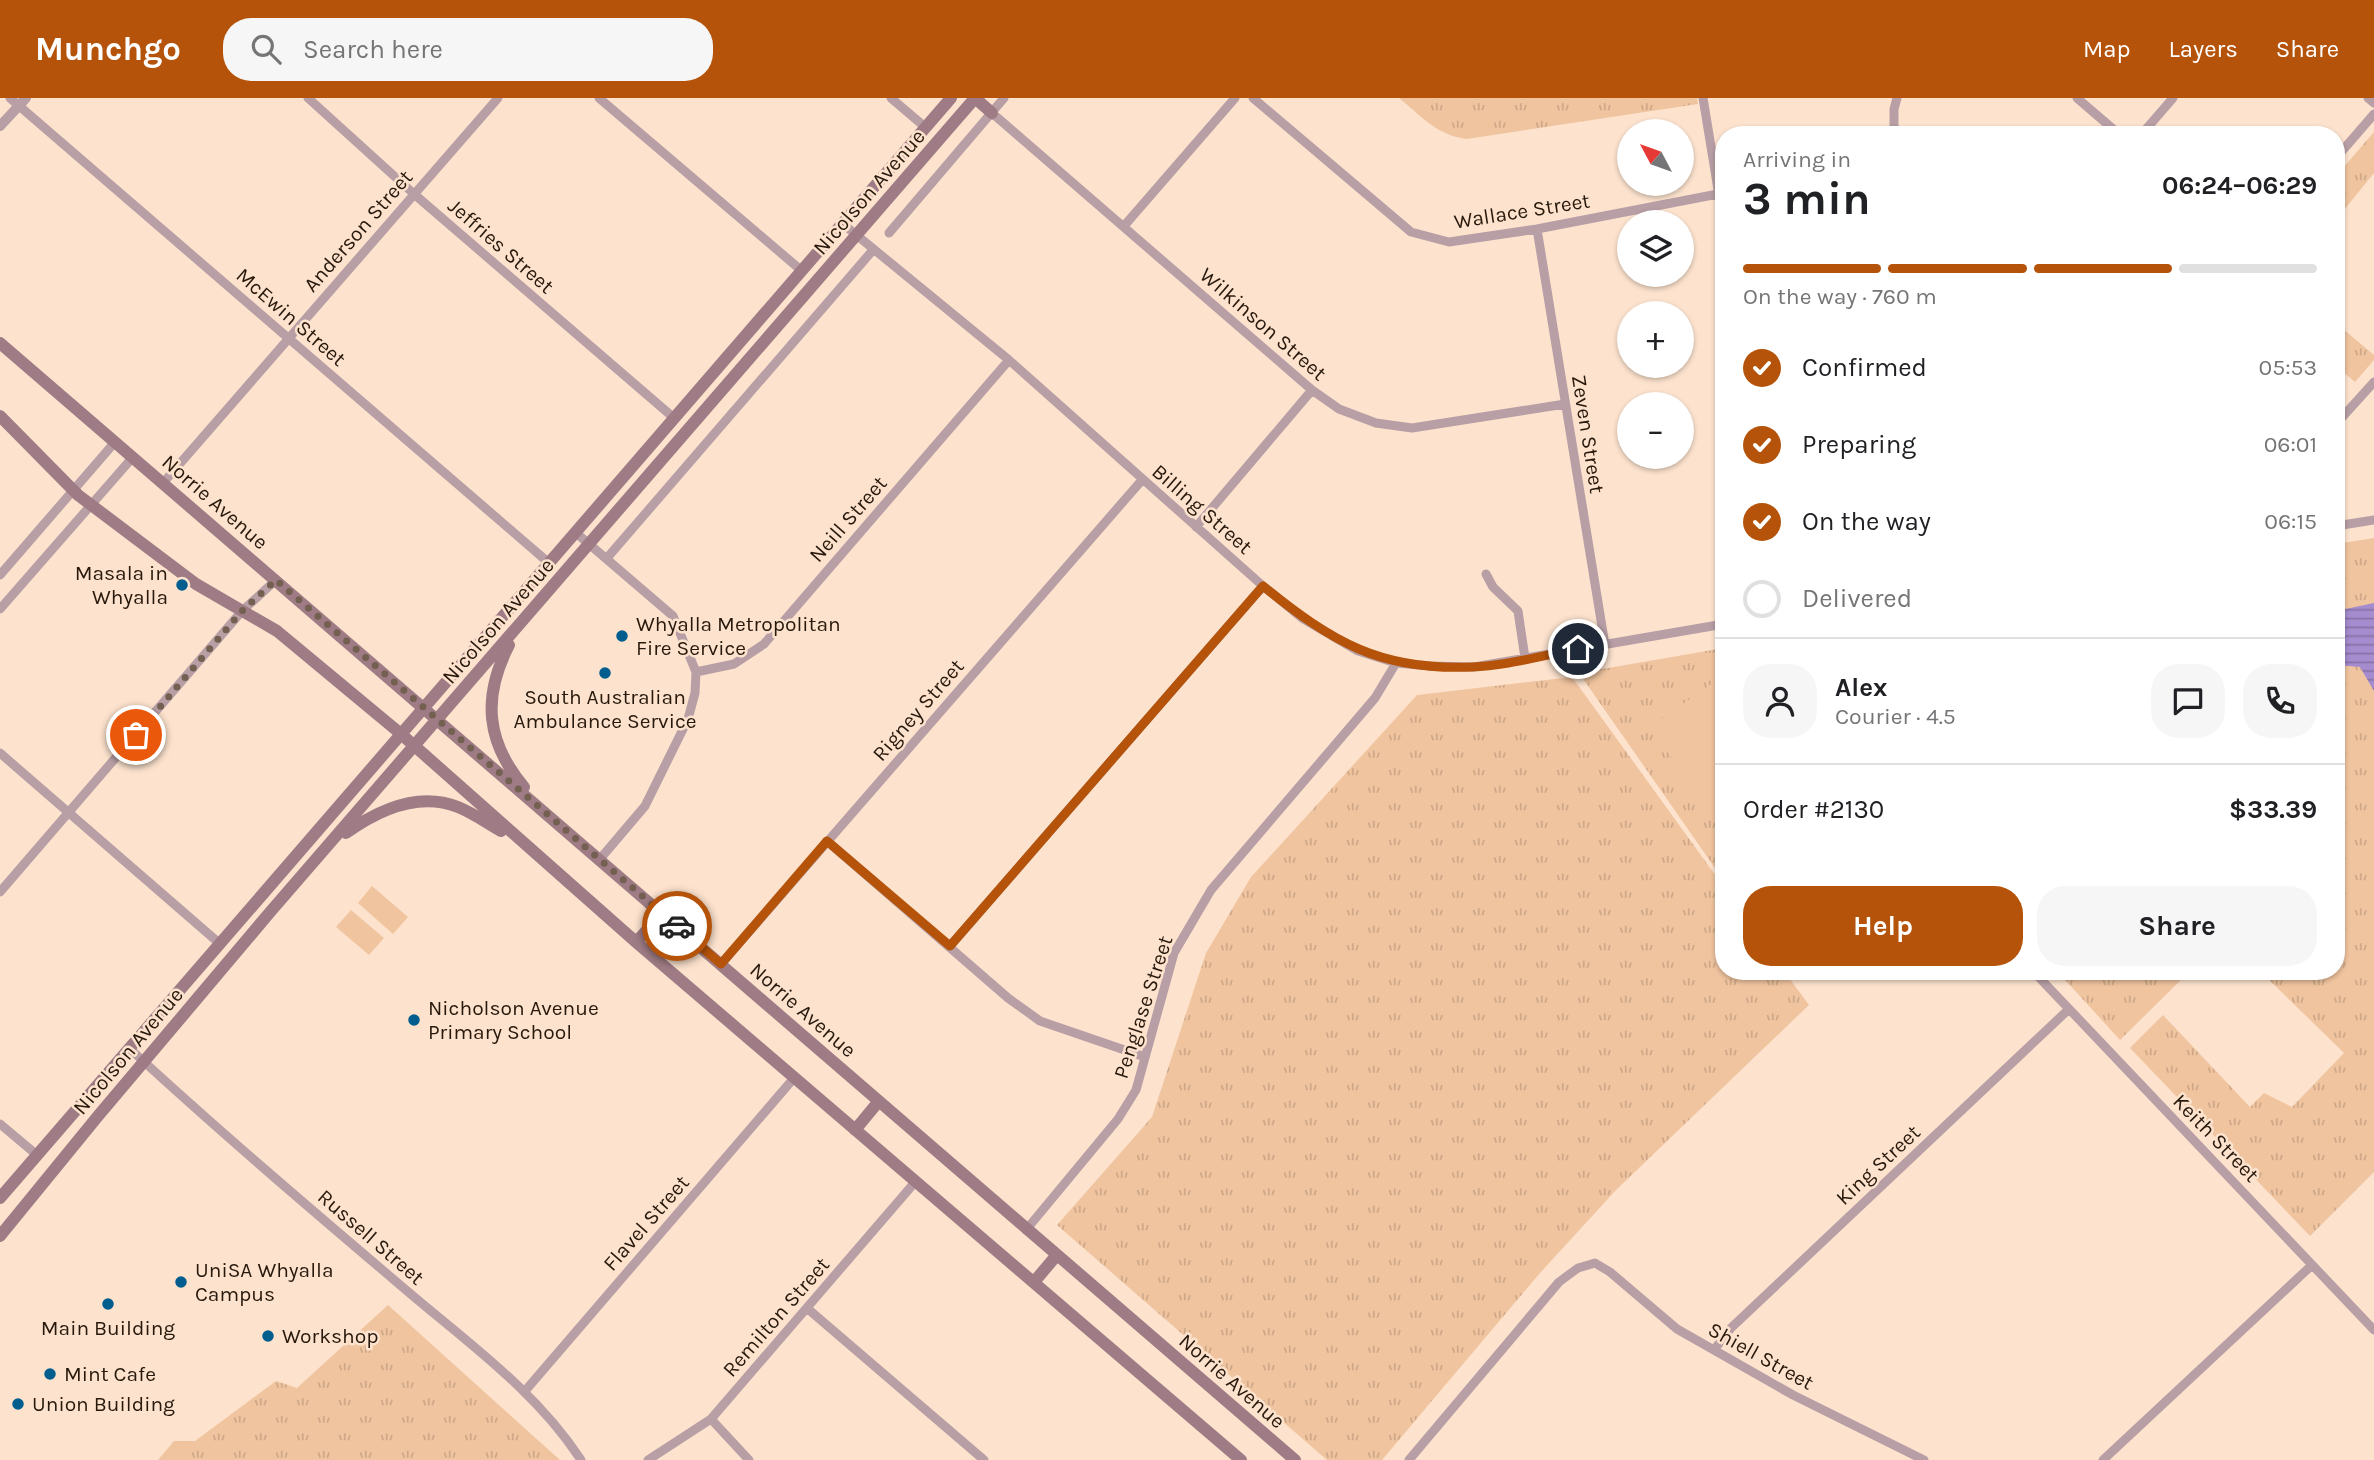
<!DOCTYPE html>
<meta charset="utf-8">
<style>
body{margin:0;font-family:Karla,sans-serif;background:#f6f6f6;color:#202124;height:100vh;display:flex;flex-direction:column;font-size:26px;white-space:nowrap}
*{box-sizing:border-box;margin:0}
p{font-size:23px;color:#757577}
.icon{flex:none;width:38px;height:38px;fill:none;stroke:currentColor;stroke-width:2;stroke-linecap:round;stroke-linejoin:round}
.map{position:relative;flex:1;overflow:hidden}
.drawer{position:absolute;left:1715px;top:28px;width:630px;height:854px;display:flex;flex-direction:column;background:#fff;border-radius:28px;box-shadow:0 2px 5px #0004}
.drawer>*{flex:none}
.needle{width:46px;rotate:311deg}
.tools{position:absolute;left:1617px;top:21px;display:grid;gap:14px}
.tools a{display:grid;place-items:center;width:77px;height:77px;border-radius:50%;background:#fff;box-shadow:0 2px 5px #0004;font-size:35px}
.pin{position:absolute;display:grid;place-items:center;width:60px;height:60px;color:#fff;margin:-30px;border:4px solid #fff;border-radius:50%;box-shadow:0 2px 7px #0007}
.courier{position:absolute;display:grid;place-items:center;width:70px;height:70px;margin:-35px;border:5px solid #b45309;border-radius:50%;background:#fff;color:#222;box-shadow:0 2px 9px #0007}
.summary em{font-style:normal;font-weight:700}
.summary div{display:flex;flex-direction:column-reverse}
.summary{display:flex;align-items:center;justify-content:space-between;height:119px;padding:0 28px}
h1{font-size:46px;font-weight:700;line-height:52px}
.bar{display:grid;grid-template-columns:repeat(4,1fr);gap:10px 7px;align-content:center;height:84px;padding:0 28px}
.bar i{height:9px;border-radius:5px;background:#e0e0e0}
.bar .current{background:#b45309}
.bar p{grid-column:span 4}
.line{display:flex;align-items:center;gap:18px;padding:0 28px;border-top:2px solid #e0e0e0}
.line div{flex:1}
.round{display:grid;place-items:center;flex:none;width:74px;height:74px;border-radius:28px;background:#f6f6f6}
ol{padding:0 28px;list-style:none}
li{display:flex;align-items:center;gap:21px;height:77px}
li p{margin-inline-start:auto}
li .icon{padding:7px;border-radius:50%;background:#b45309;color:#fff;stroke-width:4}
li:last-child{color:#757577}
li i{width:38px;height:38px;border:4px solid #e0e0e0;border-radius:50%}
.button{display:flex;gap:14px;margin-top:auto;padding:14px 28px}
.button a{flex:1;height:80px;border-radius:28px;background:#b45309;color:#fff;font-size:28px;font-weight:700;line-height:80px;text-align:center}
.button a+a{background:#f6f6f6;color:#202124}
header{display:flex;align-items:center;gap:42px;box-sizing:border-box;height:98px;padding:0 35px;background:#b45309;color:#fff}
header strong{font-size:33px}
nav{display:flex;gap:38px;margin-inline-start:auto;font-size:24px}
.search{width:490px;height:63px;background:#f6f6f6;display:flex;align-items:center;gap:18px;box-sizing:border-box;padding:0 24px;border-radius:28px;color:#757577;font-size:26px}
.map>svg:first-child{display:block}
.grass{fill:url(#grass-tufts)}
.garden{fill:#f0c49f}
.water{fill:url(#water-rules)}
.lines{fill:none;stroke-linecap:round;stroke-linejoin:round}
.minor{stroke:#b89fa5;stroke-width:9}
.tertiary{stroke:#b89fa5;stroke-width:10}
.secondary{stroke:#9f7c85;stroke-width:12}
.done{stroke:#736050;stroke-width:7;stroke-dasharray:0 12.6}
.route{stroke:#b45309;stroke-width:9}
.poi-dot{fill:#005d8e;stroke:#fde3ce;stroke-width:2.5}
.labels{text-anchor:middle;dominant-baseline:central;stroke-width:5;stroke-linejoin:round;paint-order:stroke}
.street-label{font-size:21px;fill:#28190c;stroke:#fde3ce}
.poi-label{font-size:21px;fill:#28190c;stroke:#fde3ce;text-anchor:start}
</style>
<header>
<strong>Munchgo</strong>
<div class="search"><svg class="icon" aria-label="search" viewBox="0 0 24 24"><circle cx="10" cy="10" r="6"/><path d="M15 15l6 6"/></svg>Search here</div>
<nav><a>Map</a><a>Layers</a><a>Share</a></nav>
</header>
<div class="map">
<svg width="2374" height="1362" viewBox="0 0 2374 1362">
<defs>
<pattern id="grass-tufts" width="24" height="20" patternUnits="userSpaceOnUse" patternTransform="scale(1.75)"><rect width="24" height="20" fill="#f0c49f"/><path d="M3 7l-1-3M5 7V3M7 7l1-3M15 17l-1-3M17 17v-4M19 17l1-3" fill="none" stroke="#cea888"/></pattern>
<pattern id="water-rules" width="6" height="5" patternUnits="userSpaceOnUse" patternTransform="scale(1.75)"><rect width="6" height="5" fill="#a58ccf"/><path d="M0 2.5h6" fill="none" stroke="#8672a6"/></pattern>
</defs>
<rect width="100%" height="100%" fill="#fde3ce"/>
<path class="grass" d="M 1399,0 L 1697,0 L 1698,6 L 1467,41 C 1438,38 1421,18 1399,0 Z
M 2374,34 L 2374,75 L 2336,122 L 2336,78 Z
M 2336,225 L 2374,257 L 2374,262 L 2355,284 L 2336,268 Z
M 2374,440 L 2374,1074 L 2310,1138 L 2130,950 L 2163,917 L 2250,1009 L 2264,995 L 2292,1009 L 2344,955 L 2260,873 L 2336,873 L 2336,446 Z
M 1724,550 L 1724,783 L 1579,575 Z
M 1572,579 L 1724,789 L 1724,873 L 1784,873 L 1809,907 L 1616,1092 L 1540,1175 L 1382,1362 L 1327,1362 L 1057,1127 L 1152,1019 L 1206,855 L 1251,779 L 1417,597 Z
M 2057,873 L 2190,873 L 2120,942 Z
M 388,1207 L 560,1362 L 158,1362 L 174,1343 L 195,1343 L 276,1283 L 297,1290 Z"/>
<path class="garden" d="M 1724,577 L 1724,735 L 1650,629 Z
M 372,788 L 408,819 L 393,836 L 358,805 Z
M 351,812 L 384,840 L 369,857 L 336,829 Z"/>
<path class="water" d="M 2374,505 L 2374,593 L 2360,569 L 2336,567 L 2336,513 Z"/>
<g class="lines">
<path class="minor" d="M 10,0 L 549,465
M 308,0 L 414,96 L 674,320
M 599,0 L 802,173
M 891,0 L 925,29
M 1253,0 L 1411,134 L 1449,144 L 1537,131 L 1718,96
M 1703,0 L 1724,128
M 2077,0 L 2120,37
M 2368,0 L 2374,5
M 992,15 L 1312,292 L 1339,311 L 1376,325 L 1412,330 L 1565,306
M 1894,37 L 1894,11 L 1897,0
M 2141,37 L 2173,0
M 2336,60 L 2374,16
M 843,126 L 1009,262 L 1263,488 L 1302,520 L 1358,553 L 1396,565 L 1431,568 L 1474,569 L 1724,526
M 1124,128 L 1235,0
M 1537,131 L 1605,547
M 889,135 L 1004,0
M 2336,326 L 2374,284
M 163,385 L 498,0
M 2336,428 L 2374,422
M 1196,429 L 1312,292
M 575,434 L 673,518 L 696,574 L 695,595 L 688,621 L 645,708 L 600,761
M 607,460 L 873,152
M 1486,476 L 1493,489 L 1518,513 L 1525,560
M 0,477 L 115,344
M 0,511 L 133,359
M 696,574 L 734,566 L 764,546 L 1009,262
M 0,655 L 219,845
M 827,743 L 1008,900 L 1040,923 L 1145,959
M 0,794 L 242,513 L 276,482
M 950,848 L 1263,488
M 721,866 L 1142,382
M 2033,873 L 2374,1232
M 129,950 C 219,1033 313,1113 406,1192 C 468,1245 536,1293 581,1362
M 0,1026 L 37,1057
M 1026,1132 L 1118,1021 L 1136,992 L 1174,855 L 1211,792 L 1375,600 L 1396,565
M 808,1211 L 984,1362
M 1714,1252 L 1731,1230 L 2069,911
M 525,1293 L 794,980
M 711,1321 L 749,1362
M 648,1362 L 711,1321 L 916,1083
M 1409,1362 L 1559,1184 L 1578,1170 L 1595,1165 L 1610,1174 L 1677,1231 L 1793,1297 L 1924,1362
M 2103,1362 L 2312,1167"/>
<path class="tertiary" d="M 0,28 L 26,0"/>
<path class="secondary" d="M 975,0 L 992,15
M 0,245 L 1295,1362
M 0,318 L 78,397 L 196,486 L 277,533 L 401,636 L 636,844 L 1241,1362
M 509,547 C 482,599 486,644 524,689
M 346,735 C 378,712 418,693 458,709 C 473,715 487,725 501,733
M 636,844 L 662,816
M 855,1032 L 879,1003
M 0,1100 L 951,0
M 0,1138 L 98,1018 L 271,813 L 975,0
M 1034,1184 L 1056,1158"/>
</g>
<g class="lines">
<path class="done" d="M 136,637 L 242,513 L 276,482 L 677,828"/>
<path class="route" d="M 677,828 L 721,866 L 827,743 L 950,848 L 1263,488 C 1332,544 1380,573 1472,569 C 1506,568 1544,557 1578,551"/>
</g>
<g class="poi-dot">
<circle cx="182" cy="487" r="7"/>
<circle cx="622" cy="538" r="7"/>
<circle cx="605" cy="575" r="7"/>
<circle cx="414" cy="922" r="7"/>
<circle cx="181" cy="1184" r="7"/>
<circle cx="108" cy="1206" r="7"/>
<circle cx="268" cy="1238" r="7"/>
<circle cx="50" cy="1276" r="7"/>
<circle cx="18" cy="1306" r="7"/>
</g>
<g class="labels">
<g class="street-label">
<text transform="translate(869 94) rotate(-49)">Nicolson Avenue</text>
<text transform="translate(1522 113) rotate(-9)">Wallace Street</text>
<text transform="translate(358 133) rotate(-49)">Anderson Street</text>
<text transform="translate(501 148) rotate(41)">Jeffries Street</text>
<text transform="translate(291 219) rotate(41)">McEwin Street</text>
<text transform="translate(1263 226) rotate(41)">Wilkinson Street</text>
<text transform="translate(1588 336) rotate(81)">Zeven Street</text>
<text transform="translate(215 404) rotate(41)">Norrie Avenue</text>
<text transform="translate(1202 411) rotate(41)">Billing Street</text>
<text transform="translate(848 421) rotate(-49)">Neill Street</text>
<text transform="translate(498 523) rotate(-49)">Nicolson Avenue</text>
<text transform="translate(918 612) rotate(-49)">Rigney Street</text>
<text transform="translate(1143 909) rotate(-72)">Penglase Street</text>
<text transform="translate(803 912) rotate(41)">Norrie Avenue</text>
<text transform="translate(128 953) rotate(-50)">Nicolson Avenue</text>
<text transform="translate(2216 1040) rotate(46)">Keith Street</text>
<text transform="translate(1878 1067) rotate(-43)">King Street</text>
<text transform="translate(646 1125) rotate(-49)">Flavel Street</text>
<text transform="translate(371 1139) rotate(41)">Russell Street</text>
<text transform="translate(776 1219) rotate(-49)">Remilton Street</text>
<text transform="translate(1761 1258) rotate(29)">Shiell Street</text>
<text transform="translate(1232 1283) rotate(41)">Norrie Avenue</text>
</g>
<g class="poi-label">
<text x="168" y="475" text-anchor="end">Masala in<tspan x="168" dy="24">Whyalla</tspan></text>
<text x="636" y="526">Whyalla Metropolitan<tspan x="636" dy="24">Fire Service</tspan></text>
<text x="605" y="599" text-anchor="middle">South Australian<tspan x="605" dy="24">Ambulance Service</tspan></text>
<text x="428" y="910">Nicholson Avenue<tspan x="428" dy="24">Primary School</tspan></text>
<text x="195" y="1172">UniSA Whyalla<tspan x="195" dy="24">Campus</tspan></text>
<text x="108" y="1230" text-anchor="middle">Main Building</text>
<text x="282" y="1238">Workshop</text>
<text x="64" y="1276">Mint Cafe</text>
<text x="32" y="1306">Union Building</text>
</g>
</g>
</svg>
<div class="tools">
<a><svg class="needle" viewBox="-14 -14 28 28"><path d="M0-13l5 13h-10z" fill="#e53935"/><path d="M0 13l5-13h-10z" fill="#757577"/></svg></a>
<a><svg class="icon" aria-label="layers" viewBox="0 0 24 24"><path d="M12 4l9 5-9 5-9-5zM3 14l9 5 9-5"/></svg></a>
<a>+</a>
<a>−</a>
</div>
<div class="pin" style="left:136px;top:637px;background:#ea580c"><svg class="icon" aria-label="bag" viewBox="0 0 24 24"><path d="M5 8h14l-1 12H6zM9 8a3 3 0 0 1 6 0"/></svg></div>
<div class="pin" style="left:1578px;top:551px;background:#1f2937"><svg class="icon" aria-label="home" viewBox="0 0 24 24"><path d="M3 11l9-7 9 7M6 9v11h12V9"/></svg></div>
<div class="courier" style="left:677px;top:828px"><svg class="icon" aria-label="car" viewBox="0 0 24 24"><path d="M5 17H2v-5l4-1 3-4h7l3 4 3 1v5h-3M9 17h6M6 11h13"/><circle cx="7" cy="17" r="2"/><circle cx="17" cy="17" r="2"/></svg></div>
<section class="drawer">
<div class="summary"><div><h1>3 min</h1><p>Arriving in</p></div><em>06:24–06:29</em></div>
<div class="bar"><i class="current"></i><i class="current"></i><i class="current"></i><i></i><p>On the way · 760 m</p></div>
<ol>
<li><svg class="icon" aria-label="check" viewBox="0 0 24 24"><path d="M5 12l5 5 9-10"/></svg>Confirmed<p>05:53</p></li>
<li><svg class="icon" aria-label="check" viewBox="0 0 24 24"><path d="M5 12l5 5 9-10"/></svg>Preparing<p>06:01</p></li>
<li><svg class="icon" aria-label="check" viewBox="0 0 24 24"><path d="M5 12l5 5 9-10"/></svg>On the way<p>06:15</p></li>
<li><i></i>Delivered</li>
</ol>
<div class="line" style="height:126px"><a class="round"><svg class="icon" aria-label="person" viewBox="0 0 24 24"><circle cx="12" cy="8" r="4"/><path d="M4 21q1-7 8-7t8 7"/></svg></a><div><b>Alex</b><p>Courier · 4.5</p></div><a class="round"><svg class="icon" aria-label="chat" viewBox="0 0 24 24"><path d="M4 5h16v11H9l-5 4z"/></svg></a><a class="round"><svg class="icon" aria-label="phone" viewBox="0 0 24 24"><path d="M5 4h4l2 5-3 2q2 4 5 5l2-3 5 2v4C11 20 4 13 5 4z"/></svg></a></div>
<div class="line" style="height:91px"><div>Order #2130</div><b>$33.39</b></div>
<div class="button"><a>Help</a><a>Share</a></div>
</section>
</div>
